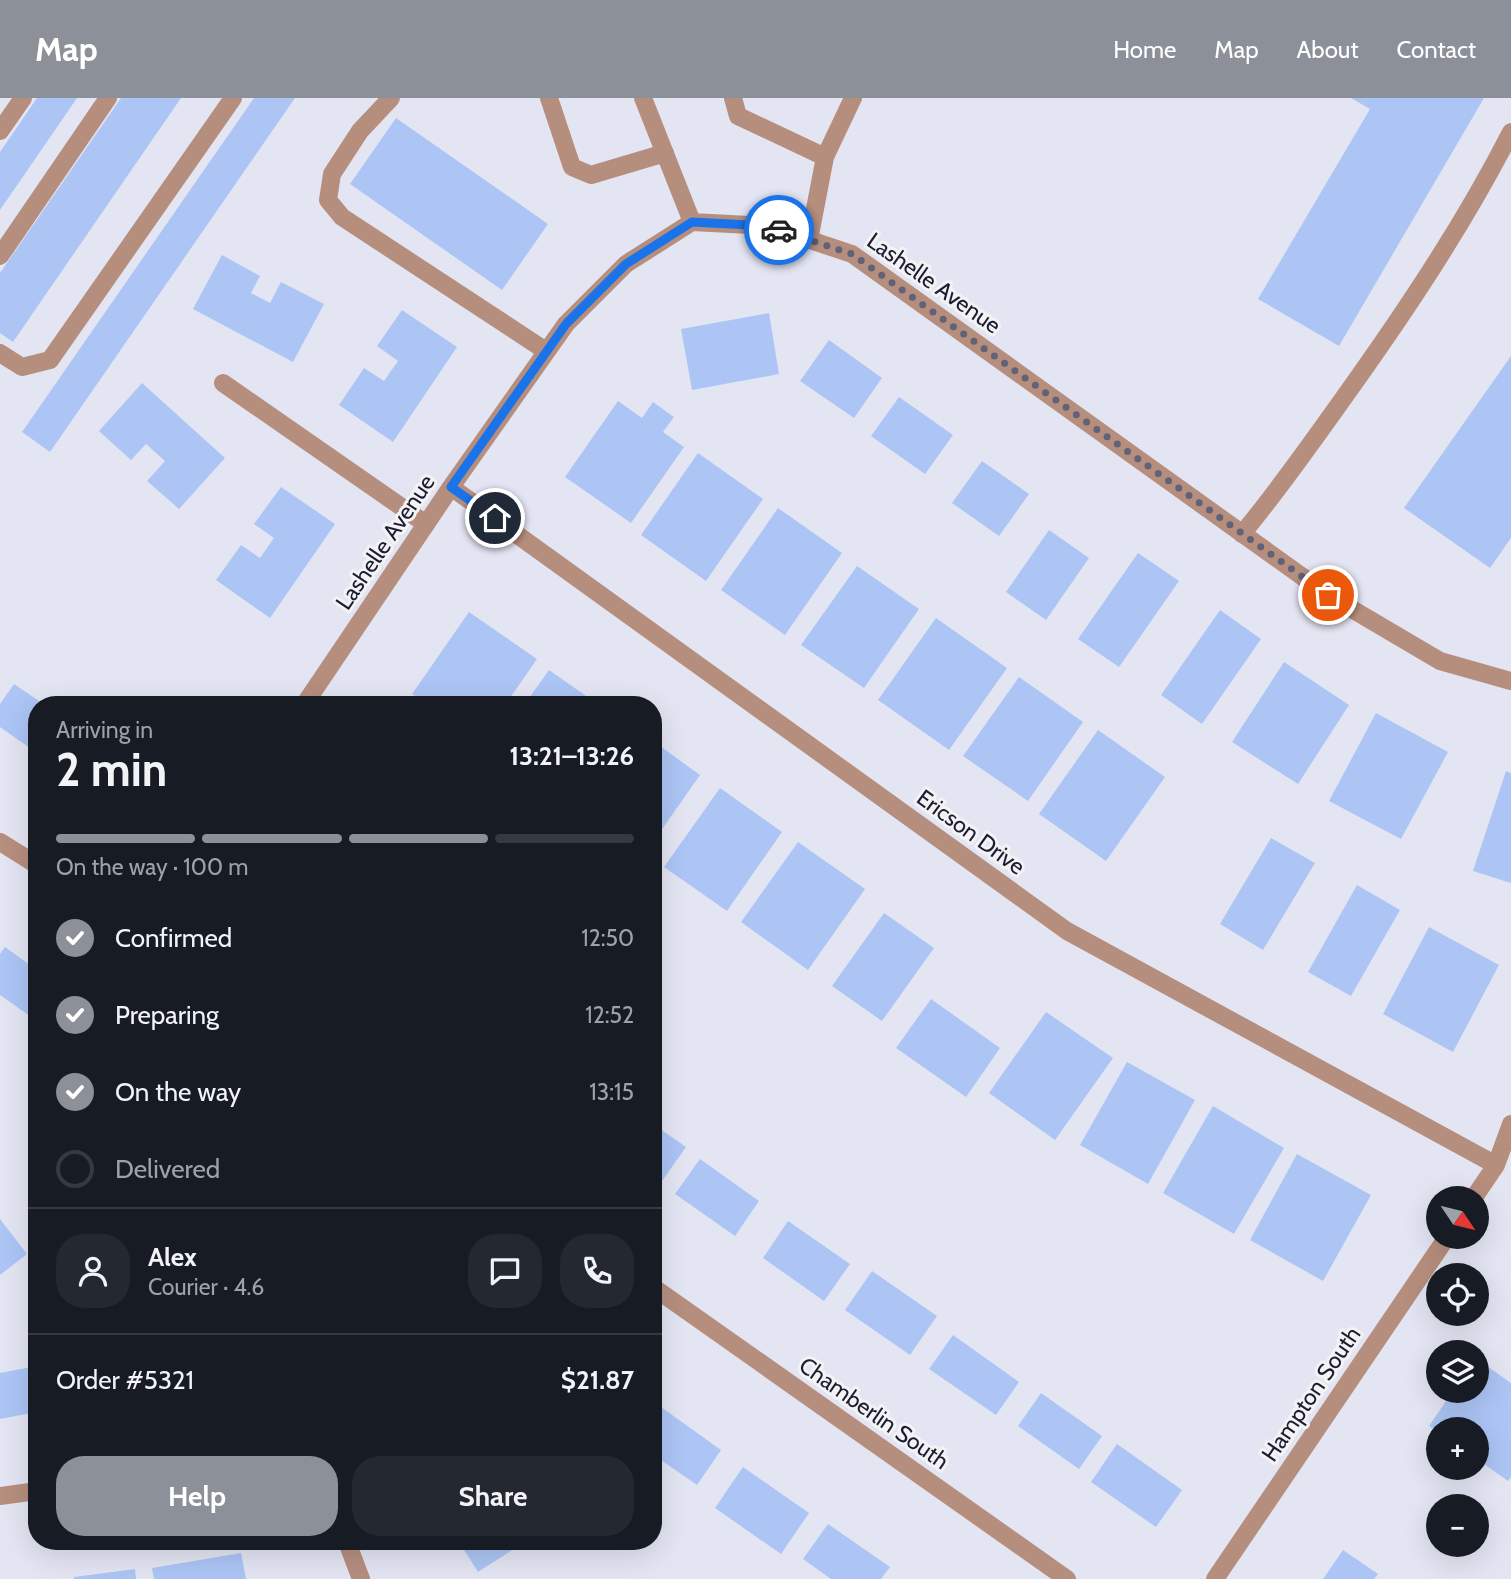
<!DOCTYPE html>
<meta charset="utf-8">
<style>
body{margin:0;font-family:Cabin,sans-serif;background:#242831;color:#f1f3f6;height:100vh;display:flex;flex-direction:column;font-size:26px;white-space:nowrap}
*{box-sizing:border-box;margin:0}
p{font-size:23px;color:#9ea1a6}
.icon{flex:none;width:38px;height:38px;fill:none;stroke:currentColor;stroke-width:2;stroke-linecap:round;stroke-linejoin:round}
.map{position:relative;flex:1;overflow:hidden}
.sheet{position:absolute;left:28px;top:598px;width:634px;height:854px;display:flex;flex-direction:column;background:#171b24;border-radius:28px;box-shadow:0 7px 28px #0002}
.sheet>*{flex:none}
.needle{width:46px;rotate:125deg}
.fabs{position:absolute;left:1426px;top:1088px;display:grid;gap:14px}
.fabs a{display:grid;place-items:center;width:63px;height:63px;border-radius:50%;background:#171b24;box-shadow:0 7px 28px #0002;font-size:35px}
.pin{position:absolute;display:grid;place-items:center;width:60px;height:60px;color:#fff;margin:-30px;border:4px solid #fff;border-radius:50%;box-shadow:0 2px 7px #0007}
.courier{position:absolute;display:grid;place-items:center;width:70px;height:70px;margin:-35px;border:5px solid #1a73e8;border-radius:50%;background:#fff;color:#222;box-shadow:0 2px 9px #0007}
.headline em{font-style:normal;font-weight:700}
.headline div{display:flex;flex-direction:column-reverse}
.headline{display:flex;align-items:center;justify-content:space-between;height:119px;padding:0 28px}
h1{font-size:46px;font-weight:700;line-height:52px}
.bar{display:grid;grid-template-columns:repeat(4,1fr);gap:10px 7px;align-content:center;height:84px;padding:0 28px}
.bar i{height:9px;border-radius:5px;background:#363941}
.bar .on{background:#8c9099}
.bar p{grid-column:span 4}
.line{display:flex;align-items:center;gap:18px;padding:0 28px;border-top:2px solid #363941}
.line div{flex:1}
.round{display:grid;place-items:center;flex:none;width:74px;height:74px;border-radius:28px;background:#242831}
ol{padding:0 28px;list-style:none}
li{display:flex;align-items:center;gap:21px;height:77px}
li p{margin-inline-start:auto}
li .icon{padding:7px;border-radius:50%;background:#8c9099;color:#fff;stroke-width:4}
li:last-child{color:#9ea1a6}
li i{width:38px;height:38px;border:4px solid #363941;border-radius:50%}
.action{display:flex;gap:14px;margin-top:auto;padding:14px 28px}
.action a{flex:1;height:80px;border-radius:28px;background:#8c9099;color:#fff;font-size:28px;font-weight:700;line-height:80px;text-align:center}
.action a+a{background:#242831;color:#f1f3f6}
header{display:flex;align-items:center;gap:42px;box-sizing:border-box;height:98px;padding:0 35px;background:#8c9099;color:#fff}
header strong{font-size:33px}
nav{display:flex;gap:38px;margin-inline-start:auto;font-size:24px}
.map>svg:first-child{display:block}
.building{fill:#acc5f5}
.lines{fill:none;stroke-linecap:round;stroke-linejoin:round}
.service{stroke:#b68e7e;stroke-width:18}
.minor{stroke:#b68e7e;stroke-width:18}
.done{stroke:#616277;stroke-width:7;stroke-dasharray:0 12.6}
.route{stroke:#1a73e8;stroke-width:9}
.labels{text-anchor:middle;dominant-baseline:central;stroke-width:6;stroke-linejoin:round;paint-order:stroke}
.street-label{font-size:23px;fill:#1b1b34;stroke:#f3f3f3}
</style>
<header>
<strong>Map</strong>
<nav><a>Home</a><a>Map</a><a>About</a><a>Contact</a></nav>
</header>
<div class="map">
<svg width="1511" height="1481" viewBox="0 0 1511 1481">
<rect width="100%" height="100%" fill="#e4e5f3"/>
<path class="building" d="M 37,0 L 77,0 L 0,112 L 0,54 Z
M 121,0 L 181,0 L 13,244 L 0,235 L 0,175 Z
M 254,0 L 295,0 L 50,354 L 22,334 Z
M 1351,0 L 1484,0 L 1339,248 L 1258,201 L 1370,11 Z
M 396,20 L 548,126 L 502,192 L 350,86 Z
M 222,157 L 260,178 L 251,195 L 270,205 L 281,184 L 324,206 L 293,264 L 193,211 Z
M 402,212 L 457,249 L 393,344 L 339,307 L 364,270 L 384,283 L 398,263 L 377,248 Z
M 769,215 L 779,276 L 692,292 L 681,231 Z
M 829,242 L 882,280 L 854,320 L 800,283 Z
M 1511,258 L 1511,440 L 1490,470 L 1404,410 Z
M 142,285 L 225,360 L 179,411 L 147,383 L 165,363 L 146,346 L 131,362 L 99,333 Z
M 899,299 L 953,337 L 925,376 L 871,338 Z
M 618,303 L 642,320 L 653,304 L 674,319 L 663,334 L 684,349 L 631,425 L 565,379 Z
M 698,355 L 763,401 L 706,483 L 641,437 Z
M 982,363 L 1029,396 L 999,438 L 952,405 Z
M 281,389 L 335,426 L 270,520 L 216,482 L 241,447 L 260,460 L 274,440 L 254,426 Z
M 778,410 L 842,455 L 785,537 L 721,492 Z
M 1049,432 L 1089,460 L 1046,522 L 1006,494 Z
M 1138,455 L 1179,483 L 1119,569 L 1078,541 Z
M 857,468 L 919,511 L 864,590 L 801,547 Z
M 1220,512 L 1261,541 L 1202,626 L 1161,597 Z
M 469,514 L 537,561 L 505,607 L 429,607 L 412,596 Z
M 936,520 L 1007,570 L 949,652 L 878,602 Z
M 1284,564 L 1349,607 L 1298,686 L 1232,644 Z
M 549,572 L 599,607 L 524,607 Z
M 1019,579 L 1083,624 L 1028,703 L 963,658 Z
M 14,586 L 45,607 L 37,607 L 37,655 L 0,629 L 0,606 Z
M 1376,615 L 1448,654 L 1401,741 L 1329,703 Z
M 1098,632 L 1165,679 L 1106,763 L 1039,716 Z
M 653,643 L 700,677 L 653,744 Z
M 1506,673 L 1511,675 L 1511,785 L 1473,773 Z
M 720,690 L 782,734 L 727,813 L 664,769 Z
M 1271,740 L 1315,765 L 1263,852 L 1220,826 Z
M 798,744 L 865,791 L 808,872 L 741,824 Z
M 1357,787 L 1400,812 L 1351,898 L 1308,874 Z
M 884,815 L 934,850 L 882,923 L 832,888 Z
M 1429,829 L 1499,867 L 1453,954 L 1383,916 Z
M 5,849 L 37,872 L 37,923 L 0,897 L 0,856 Z
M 931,901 L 1000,950 L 966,999 L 896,950 Z
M 1046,914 L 1113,960 L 1055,1042 L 989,995 Z
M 1127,964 L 1195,1002 L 1148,1086 L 1080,1047 Z
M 1213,1008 L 1284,1050 L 1234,1136 L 1163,1095 Z
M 653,1026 L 686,1049 L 662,1083 L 653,1077 Z
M 1297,1056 L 1371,1097 L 1323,1183 L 1250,1142 Z
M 700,1061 L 759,1103 L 735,1138 L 675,1096 Z
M 0,1121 L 27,1156 L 0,1177 Z
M 788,1123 L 850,1166 L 824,1203 L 763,1160 Z
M 872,1173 L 937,1218 L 910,1257 L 845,1212 Z
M 953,1237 L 1019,1284 L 996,1317 L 929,1271 Z
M 1477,1261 L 1511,1285 L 1511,1379 L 1508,1383 L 1477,1361 L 1477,1332 L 1438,1332 L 1438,1334 L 1429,1328 L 1453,1293 L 1477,1293 Z
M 37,1268 L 37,1314 L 0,1321 L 0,1275 Z
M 1041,1295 L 1102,1338 L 1079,1371 L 1018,1328 Z
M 661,1309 L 721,1352 L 697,1387 L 658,1360 L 653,1367 L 653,1321 Z
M 1117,1346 L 1182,1392 L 1156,1429 L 1091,1384 Z
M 743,1369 L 809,1415 L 781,1456 L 715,1410 Z
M 828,1426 L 890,1469 L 881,1481 L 831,1481 L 803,1461 Z
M 459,1444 L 518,1444 L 520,1447 L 478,1474 Z
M 1343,1452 L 1378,1476 L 1374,1481 L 1323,1481 Z
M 241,1455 L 246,1481 L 154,1481 L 152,1470 Z
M 135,1471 L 136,1481 L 74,1481 L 74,1479 Z"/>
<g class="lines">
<path class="service" d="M 391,0 L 360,33 L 332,76 L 328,102 L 342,119 L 546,253
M 549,0 L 572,69 L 591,77 L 665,55
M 733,0 L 738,18 L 825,59 L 853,0
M 0,33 L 23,0
M 809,142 L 825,59
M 0,158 L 108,0
M 0,255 L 22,269 L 50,262 L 233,0
M 223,285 L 426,426
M 1242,436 C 1281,389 1315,340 1350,291 C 1409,208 1465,124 1511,34"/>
<path class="minor" d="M 643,0 L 692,124
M 451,389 L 1067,833 L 1496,1067
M 304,607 L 451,389 L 566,226 L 626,166 L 692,124 L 768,128 L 852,156 L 1328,497 L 1440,563 L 1511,583
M 0,744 L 37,767
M 1473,1101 L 1496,1067 L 1511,1026
M 653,1189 L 1067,1481
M 0,1398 L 37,1393
M 347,1444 L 361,1481
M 1215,1481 L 1447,1139"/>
</g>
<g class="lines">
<path class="done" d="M 779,132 L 852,156 L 1328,497"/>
<path class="route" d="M 495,420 L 451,389 L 566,226 L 626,166 L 692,124 L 768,128 L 779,132"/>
</g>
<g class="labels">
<g class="street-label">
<text transform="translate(934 185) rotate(35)">Lashelle Avenue</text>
<text transform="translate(385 444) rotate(-56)">Lashelle Avenue</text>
<text transform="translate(971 734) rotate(36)">Ericson Drive</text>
<text transform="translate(1311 1296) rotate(-56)">Hampton South</text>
<text transform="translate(874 1315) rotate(35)">Chamberlin South</text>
</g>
</g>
</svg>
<div class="fabs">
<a><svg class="needle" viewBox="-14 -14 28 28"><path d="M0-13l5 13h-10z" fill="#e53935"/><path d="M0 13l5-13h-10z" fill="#9ea1a6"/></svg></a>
<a><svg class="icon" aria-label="locate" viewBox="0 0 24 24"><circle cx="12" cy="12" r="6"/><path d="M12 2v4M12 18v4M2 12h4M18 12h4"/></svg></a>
<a><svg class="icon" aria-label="layers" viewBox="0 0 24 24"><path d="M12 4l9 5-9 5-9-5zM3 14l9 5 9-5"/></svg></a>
<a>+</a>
<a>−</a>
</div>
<div class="pin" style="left:1328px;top:497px;background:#ea580c"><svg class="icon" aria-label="bag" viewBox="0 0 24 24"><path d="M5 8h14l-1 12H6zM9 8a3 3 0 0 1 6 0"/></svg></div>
<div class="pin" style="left:495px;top:420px;background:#1f2937"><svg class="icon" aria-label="home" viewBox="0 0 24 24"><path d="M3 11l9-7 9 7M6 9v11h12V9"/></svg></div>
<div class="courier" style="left:779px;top:132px"><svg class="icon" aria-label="car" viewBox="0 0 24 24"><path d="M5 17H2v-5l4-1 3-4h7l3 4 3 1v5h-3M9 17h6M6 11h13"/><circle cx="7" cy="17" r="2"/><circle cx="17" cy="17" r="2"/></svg></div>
<section class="sheet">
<div class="headline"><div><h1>2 min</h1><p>Arriving in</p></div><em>13:21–13:26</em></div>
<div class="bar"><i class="on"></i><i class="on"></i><i class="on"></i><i></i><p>On the way · 100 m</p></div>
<ol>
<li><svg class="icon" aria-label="check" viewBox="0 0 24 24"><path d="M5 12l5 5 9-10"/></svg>Confirmed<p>12:50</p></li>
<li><svg class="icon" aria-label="check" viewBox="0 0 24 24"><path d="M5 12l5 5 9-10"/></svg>Preparing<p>12:52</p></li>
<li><svg class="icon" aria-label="check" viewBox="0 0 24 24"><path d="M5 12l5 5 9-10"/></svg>On the way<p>13:15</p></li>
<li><i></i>Delivered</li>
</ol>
<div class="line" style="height:126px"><a class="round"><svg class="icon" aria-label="person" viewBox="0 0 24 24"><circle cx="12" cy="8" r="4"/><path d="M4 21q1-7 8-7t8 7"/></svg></a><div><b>Alex</b><p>Courier · 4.6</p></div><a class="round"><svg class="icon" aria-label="chat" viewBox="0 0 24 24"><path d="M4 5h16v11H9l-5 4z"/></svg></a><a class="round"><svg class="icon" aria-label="phone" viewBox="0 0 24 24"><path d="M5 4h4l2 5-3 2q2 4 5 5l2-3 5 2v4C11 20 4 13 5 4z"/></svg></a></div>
<div class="line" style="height:91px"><div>Order #5321</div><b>$21.87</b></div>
<div class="action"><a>Help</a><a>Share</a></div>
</section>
</div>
